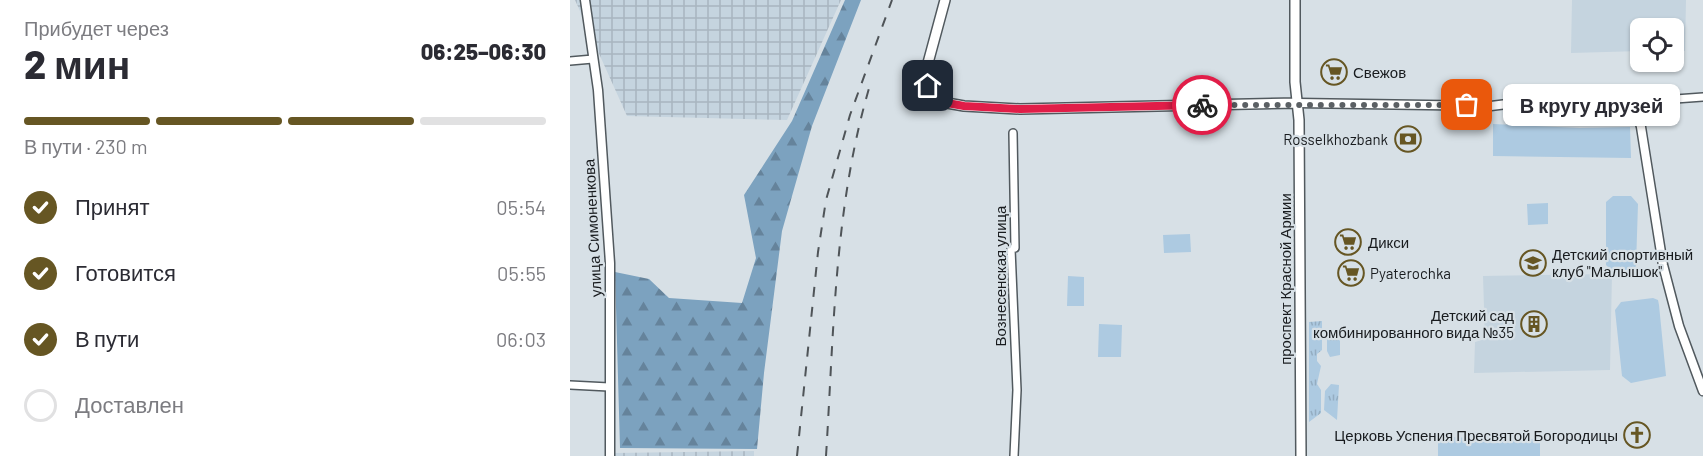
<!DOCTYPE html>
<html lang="ru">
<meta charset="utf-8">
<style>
body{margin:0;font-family:Barlow,sans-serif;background:#f7f7f7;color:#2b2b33;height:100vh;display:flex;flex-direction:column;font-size:22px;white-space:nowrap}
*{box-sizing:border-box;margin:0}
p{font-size:20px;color:#7c7c81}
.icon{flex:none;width:33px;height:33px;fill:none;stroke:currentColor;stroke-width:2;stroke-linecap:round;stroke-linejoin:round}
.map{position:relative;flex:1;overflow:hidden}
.drawer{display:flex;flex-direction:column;background:#fff;width:570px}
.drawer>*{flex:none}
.tools{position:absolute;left:1060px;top:18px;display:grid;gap:12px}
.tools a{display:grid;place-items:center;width:54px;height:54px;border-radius:9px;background:#fff;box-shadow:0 2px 4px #0004;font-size:30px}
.pin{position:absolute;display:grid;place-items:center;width:51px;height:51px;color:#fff;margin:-26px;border-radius:12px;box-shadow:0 3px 9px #0006}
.courier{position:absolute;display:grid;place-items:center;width:60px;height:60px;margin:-30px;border:4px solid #e11d48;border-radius:50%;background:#fff;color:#222;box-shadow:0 2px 8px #0007}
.bubble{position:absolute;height:42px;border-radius:9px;background:#fff;box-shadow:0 2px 4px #0004;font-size:20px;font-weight:800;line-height:42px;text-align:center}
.summary em{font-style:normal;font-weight:800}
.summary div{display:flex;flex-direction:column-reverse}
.summary{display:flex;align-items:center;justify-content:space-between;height:102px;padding:0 24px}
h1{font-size:39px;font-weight:800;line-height:45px}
.bar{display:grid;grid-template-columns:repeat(4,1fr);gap:9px 6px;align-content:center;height:72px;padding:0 24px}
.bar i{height:8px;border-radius:4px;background:#e1e1e2}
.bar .selected{background:#665623}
.bar p{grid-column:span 4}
ol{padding:0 24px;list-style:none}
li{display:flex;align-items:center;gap:18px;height:66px}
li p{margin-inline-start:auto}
li .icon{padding:6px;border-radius:50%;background:#665623;color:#fff;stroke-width:4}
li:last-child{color:#7c7c81}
li i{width:33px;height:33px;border:3px solid #e1e1e2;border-radius:50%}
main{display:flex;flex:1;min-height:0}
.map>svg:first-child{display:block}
.built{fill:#c5d4df}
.industrial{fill:url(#industrial-grid)}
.grass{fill:url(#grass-tufts)}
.forest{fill:url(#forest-firs)}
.park{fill:#adcae1}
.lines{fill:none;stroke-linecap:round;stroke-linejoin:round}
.minor-casing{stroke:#51595e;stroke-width:10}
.tertiary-casing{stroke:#51595e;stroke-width:11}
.secondary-casing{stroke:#51595e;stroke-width:12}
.minor{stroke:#fff;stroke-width:7}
.tertiary{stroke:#fff;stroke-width:8}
.secondary{stroke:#fff;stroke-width:9}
.rail{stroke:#4f5458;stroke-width:2;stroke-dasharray:10 10;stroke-linecap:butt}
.done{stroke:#5b6064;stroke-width:6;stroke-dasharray:0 10.8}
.route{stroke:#e11d48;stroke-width:8}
.labels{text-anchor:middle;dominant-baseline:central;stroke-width:4.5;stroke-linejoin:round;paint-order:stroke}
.poi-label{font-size:15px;fill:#181b1e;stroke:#d7e0e6;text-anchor:start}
.street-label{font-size:15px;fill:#181b1e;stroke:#d7e0e6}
</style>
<main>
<section class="drawer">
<div class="summary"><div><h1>2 мин</h1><p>Прибудет через</p></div><em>06:25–06:30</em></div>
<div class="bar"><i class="selected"></i><i class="selected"></i><i class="selected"></i><i></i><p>В пути · 230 m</p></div>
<ol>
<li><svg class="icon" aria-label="check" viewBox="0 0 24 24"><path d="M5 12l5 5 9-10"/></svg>Принят<p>05:54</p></li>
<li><svg class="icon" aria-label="check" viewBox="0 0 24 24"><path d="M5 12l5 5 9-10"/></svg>Готовится<p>05:55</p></li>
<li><svg class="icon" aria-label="check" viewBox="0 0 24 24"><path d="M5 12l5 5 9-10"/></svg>В пути<p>06:03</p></li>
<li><i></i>Доставлен</li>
</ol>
</section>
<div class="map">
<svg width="1133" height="456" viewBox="0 0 1133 456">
<defs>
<pattern id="industrial-grid" width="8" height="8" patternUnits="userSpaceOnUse" patternTransform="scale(1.5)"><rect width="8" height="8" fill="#c5d4df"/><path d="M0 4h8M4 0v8" fill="none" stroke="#a8b5bf"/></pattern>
<pattern id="grass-tufts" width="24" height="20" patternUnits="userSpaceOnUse" patternTransform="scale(1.5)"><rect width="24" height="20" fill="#adcae1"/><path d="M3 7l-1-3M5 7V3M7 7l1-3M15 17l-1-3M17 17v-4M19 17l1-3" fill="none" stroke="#94adc1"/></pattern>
<pattern id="forest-firs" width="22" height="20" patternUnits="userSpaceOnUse" patternTransform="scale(1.5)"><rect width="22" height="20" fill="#7ca2bf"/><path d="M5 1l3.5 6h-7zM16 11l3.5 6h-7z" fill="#65839b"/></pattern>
</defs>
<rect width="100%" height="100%" fill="#d7e0e6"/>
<path class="built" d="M 1002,0 L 1116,0 L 1115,51 L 1104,51 L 1104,28 L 1071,28 L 1071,51 L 1001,53 Z
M 1042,274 L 1040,370 L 904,373 L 905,342 L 915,339 L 913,276 Z"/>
<path class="industrial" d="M 5,0 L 271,0 L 217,120 L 57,116 Z
M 184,451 L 184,456 L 44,456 L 45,453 Z"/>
<path class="grass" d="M 752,321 L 752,350 L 747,354 L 747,361 L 751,366 L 747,384 L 751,390 L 751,413 L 739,422 L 739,322 Z
M 766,336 L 770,341 L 770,355 L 760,357 L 757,351 L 757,337 Z
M 761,384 L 769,385 L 767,420 L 754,410 L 755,391 Z"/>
<path class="forest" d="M 275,0 L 291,0 L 242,126 L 212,231 L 194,373 L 187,449 L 50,448 L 45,272 L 79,279 L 99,298 L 172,303 L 186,258 L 174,195 L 222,121 Z"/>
<path class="park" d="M 923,124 L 1010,128 L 1060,127 L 1061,158 L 923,156 Z
M 1043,196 L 1061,196 L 1068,204 L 1066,266 L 1061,272 L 1043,272 L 1036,265 L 1036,202 Z
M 978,203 L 978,224 L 958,225 L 957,204 Z
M 620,234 L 621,252 L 594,253 L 593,235 Z
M 498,276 L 514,277 L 514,306 L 497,306 Z
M 1083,298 L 1088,300 L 1089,305 L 1096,376 L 1061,383 L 1052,376 L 1045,310 L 1051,302 Z
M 529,324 L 552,325 L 551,357 L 528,357 Z
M 868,437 L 970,439 L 970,456 L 868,456 Z"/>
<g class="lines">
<g class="minor-casing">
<path id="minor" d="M 0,61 L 23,59
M 1064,102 L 1133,97
M 443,133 L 445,248 L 441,249 L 447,390 L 444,456
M 0,385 L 39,387"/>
</g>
<g class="tertiary-casing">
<path id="tertiary" d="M 15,0 L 28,90 L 40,263 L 40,456
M 728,103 L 921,106 L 945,103 L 1064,102 L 1071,127 L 1093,265 L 1109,326 L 1133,391"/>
</g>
<g class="secondary-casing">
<path id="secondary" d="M 375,0 L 355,74 L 358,86 L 365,96 L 377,103 L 394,106 L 450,109 L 728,103
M 725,0 L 725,82 L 729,120 L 731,456"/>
</g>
<use href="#minor" class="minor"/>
<use href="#tertiary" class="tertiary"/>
<use href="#secondary" class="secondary"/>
<path class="rail" d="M 227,456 L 248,252 L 256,200 L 280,115 L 322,0
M 256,456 C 264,331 264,206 300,85"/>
</g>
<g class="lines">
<path class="done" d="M 632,105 L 897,105"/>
<path class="route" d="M 358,86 L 365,96 L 377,103 L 394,106 L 450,109 L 632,105"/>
</g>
<defs>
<g id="supermarket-ring" transform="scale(1.35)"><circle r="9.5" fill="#d7e0e6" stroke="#665623" stroke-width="1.5"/><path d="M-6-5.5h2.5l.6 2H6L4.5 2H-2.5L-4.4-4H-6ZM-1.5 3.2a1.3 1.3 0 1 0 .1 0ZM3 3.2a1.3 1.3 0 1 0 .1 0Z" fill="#665623"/></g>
<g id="bank-ring" transform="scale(1.35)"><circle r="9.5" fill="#d7e0e6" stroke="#665623" stroke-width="1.5"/><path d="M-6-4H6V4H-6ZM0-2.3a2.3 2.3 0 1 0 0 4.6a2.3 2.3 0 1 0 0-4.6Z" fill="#665623"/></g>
<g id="school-ring" transform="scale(1.35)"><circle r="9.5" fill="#d7e0e6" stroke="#665623" stroke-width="1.5"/><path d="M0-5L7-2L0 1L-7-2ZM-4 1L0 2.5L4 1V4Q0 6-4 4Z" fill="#665623"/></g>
<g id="building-ring" transform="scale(1.35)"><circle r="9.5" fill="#d7e0e6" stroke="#665623" stroke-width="1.5"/><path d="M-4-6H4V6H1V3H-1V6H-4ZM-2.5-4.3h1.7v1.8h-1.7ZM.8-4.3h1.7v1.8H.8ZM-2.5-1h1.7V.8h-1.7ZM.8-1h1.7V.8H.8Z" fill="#665623"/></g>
<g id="church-ring" transform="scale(1.35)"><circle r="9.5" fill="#d7e0e6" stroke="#665623" stroke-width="1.5"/><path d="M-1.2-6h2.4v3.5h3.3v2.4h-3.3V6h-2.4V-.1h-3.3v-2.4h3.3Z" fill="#665623"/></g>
</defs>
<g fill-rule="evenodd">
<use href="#supermarket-ring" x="764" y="72"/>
<use href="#bank-ring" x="838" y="139"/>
<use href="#supermarket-ring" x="778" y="242"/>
<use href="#school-ring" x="963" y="263"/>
<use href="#supermarket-ring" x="781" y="273"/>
<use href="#building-ring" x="964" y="324"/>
<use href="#church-ring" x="1067" y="435"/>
</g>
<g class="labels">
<g class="poi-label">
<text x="783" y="72">Свежов</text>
<text x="818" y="139" text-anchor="end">Rosselkhozbank</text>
<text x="798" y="242">Дикси</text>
<text x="982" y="254">Детский спортивный<tspan x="982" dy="17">клуб "Малышок"</tspan></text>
<text x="800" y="273">Pyaterochka</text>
<text x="944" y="315" text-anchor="end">Детский сад<tspan x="944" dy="17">комбинированного вида №35</tspan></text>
<text x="1048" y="435" text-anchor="end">Церковь Успения Пресвятой Богородицы</text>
</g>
<g class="street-label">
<text transform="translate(22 228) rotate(-93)">улица Симоненкова</text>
<text transform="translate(430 276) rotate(-90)">Вознесенская улица</text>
<text transform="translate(715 279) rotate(-90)">проспект Красной Армии</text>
</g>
</g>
</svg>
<div class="tools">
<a><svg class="icon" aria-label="locate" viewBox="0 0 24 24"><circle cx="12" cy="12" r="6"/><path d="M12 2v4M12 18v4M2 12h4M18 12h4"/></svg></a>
</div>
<div class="pin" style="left:897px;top:105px;background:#ea580c"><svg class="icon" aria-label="bag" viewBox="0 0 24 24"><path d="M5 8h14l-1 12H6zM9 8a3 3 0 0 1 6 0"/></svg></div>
<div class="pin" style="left:358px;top:86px;background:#1f2937"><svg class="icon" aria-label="home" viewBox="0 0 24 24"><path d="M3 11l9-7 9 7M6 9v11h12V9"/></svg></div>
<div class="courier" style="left:632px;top:105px"><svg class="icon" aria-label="bike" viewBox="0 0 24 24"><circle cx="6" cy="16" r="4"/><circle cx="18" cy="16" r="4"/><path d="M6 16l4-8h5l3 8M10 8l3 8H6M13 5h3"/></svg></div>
<div class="bubble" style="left:933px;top:84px;width:177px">В кругу друзей</div>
</div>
</main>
